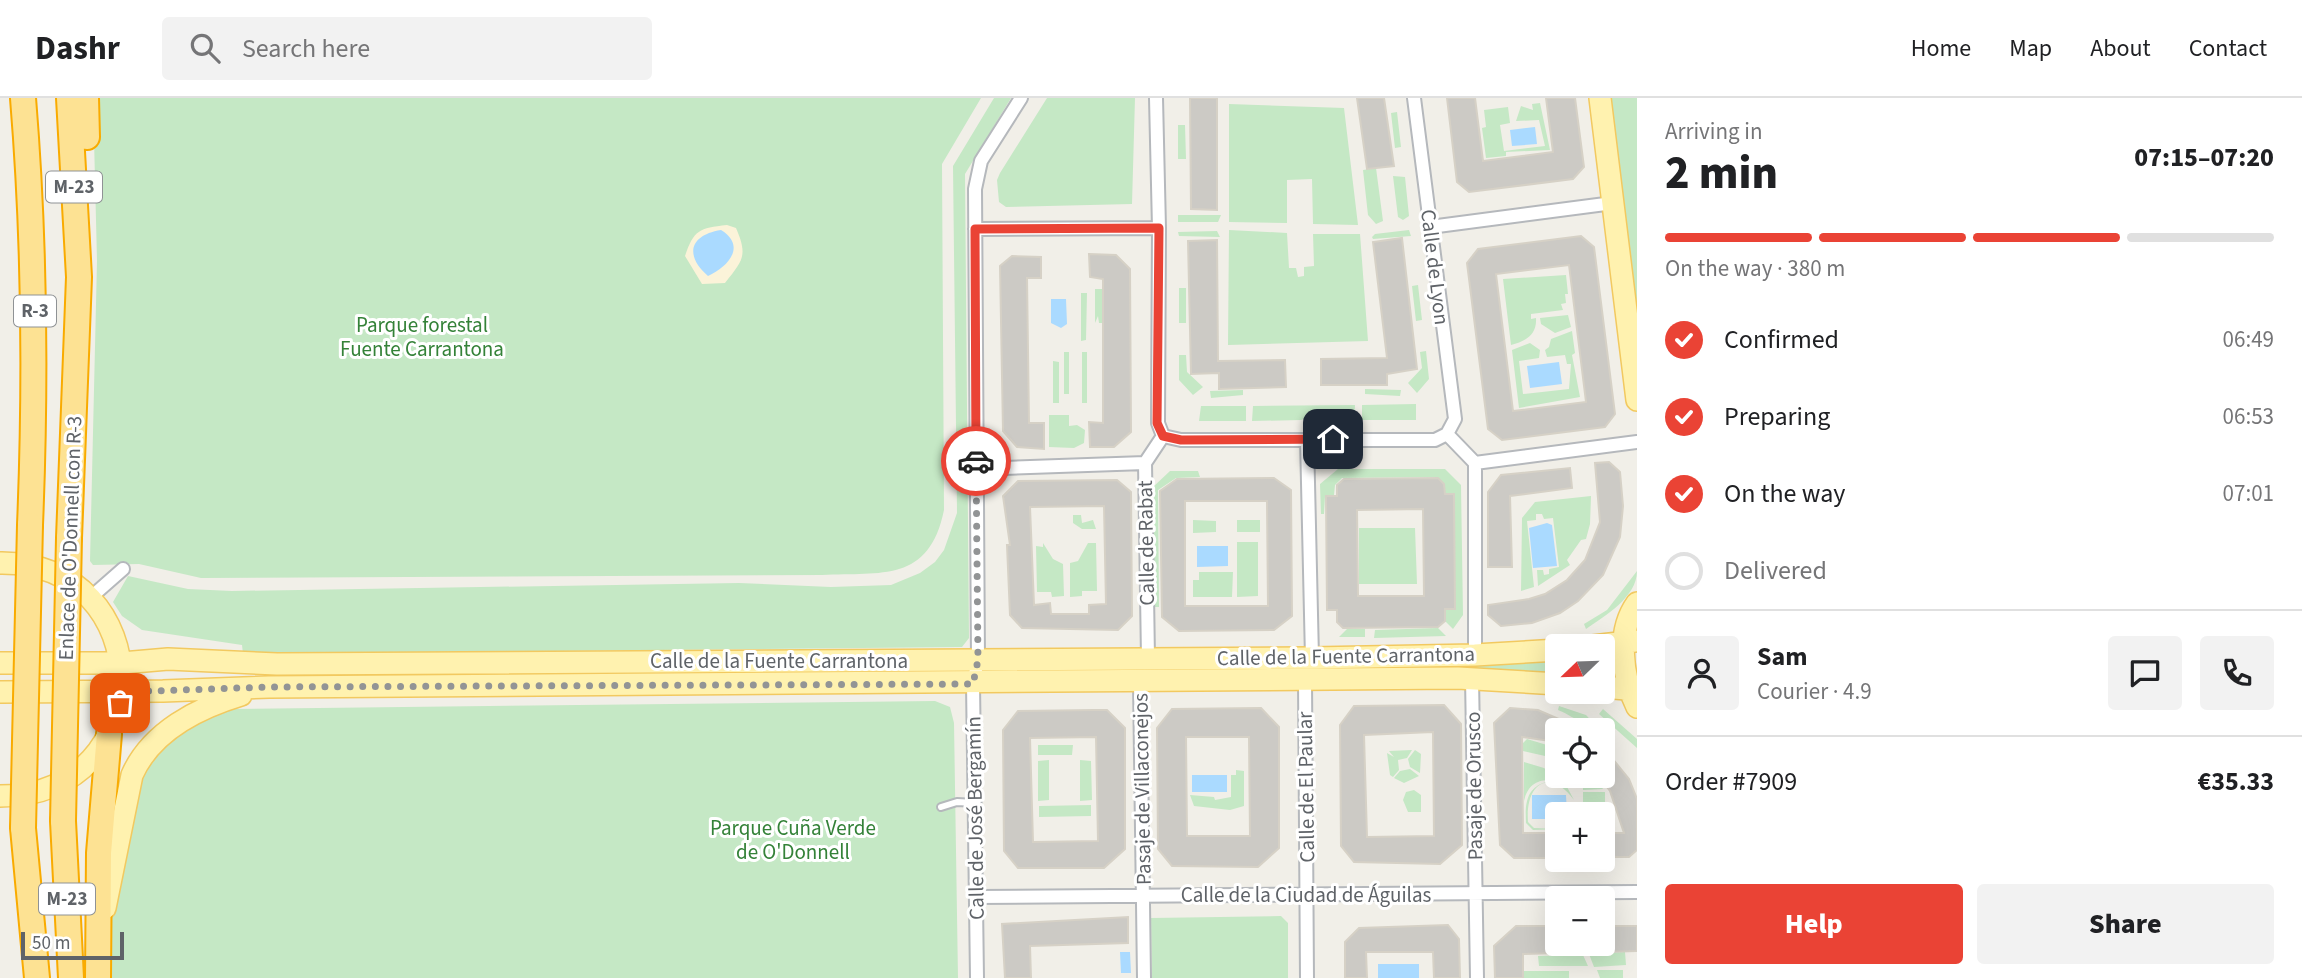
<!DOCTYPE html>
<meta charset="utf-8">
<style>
body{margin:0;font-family:"Source Sans 3",sans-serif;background:#f2f2f2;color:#202124;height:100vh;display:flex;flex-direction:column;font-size:26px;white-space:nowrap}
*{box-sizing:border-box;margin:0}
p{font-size:23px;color:#757577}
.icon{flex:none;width:38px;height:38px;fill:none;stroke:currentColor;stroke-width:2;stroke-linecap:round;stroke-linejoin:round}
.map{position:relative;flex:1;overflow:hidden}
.side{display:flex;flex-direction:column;background:#fff;width:665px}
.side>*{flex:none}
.needle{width:46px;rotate:247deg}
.tools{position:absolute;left:1545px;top:536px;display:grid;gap:14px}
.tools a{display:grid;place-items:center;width:70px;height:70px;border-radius:7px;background:#fff;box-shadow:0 7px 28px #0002;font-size:35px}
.scale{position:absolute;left:21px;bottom:18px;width:103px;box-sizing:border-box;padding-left:7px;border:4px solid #5f6368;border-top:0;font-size:19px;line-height:24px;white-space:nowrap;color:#5f6368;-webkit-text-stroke:5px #fff;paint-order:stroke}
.pin{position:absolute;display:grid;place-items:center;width:60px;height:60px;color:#fff;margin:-30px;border-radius:14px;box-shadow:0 4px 10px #0006}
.courier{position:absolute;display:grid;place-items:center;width:70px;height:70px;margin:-35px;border:5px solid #ea4335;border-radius:50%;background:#fff;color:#222;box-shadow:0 2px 9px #0007}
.overview em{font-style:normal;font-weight:800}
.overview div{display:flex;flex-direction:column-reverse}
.overview{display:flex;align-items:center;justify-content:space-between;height:119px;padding:0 28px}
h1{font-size:46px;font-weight:800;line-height:52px}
.bar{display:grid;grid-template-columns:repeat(4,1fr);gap:10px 7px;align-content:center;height:84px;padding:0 28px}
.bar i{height:9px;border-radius:5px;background:#e0e0e0}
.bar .current{background:#ea4335}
.bar p{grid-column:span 4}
.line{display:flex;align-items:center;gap:18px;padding:0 28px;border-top:2px solid #e0e0e0}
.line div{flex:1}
.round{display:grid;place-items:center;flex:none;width:74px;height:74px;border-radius:7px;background:#f2f2f2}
ol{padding:0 28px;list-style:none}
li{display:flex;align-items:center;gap:21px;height:77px}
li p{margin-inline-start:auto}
li .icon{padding:7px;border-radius:50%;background:#ea4335;color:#fff;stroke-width:4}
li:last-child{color:#757577}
li i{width:38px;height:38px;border:4px solid #e0e0e0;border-radius:50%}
.action{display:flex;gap:14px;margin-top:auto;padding:14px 28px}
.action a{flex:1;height:80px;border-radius:7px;background:#ea4335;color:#fff;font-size:28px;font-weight:800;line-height:80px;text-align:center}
.action a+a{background:#f2f2f2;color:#202124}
header{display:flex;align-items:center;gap:42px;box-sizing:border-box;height:98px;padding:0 35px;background:#fff;border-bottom:2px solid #e0e0e0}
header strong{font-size:33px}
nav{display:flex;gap:38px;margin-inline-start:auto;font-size:24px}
.search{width:490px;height:63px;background:#f2f2f2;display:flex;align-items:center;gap:18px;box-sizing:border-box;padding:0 24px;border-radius:7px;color:#757577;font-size:26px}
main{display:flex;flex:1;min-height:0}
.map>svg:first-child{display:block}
.green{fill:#c5e8c5}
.sand{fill:#fbf3d9}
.water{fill:#aadaff}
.building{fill:#cccac5;stroke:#d6d1c6;stroke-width:2;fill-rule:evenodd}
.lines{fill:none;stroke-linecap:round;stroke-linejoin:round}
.lane-casing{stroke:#b5b8bc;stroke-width:10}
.street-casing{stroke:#b5b8bc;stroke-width:16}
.primary-casing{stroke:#f2c960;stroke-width:24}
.highway-casing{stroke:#f9ab00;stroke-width:28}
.lane{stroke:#fff;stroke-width:6}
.street{stroke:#fff;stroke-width:12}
.primary{stroke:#fff2af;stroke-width:21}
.highway{stroke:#fde293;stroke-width:24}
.highway-bridge-casing{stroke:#f9ab00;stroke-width:28;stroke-linecap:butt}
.highway-bridge{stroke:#fde293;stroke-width:24}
.done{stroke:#929495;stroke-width:7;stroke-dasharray:0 12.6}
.route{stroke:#ea4335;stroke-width:9}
.labels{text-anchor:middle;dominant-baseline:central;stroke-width:6;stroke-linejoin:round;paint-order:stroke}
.shield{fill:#fff;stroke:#8f9295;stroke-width:2}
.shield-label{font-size:19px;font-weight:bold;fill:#5f6368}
.street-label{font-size:21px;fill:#5f6368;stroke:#fff}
.park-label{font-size:21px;fill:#348238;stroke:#fff}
</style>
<header>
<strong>Dashr</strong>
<div class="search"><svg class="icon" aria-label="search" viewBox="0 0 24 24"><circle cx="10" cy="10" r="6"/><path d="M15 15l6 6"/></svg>Search here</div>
<nav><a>Home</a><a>Map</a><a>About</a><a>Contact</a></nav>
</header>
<main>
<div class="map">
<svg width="1637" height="880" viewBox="0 0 1637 880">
<rect width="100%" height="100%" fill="#f1efe8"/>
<path class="green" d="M 93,0 L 981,0 L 942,66 L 944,412 C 929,485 882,474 822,477 L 201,480 L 139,466 L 93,467 L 90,463 L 97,163 Z
M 994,0 L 1011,0 L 965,76 L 969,540 L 962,549 L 243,556 L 242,547 L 142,532 L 122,518 L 113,504 L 128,478 L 188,491 L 232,493 L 739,485 L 831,489 L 891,487 L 920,475 L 935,464 L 944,452 L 957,415 L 953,68 Z
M 1047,0 L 1135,0 L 1132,106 L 1006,109 L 999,104 L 997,82 L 1000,75 Z
M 1608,0 L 1637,0 L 1637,236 Z
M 1540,5 L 1550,52 L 1506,54 L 1506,58 L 1486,60 L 1482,30 L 1486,29 L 1484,12 L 1508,9 L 1510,25 L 1500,27 L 1504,53 L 1545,48 L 1539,22 L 1516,23 L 1521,8 L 1533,12 L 1532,6 Z
M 1229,6 L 1344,10 L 1358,127 L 1313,126 L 1312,81 L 1287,82 L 1287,125 L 1229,124 Z
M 1397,14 L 1401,49 L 1395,50 L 1391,15 Z
M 1178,27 L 1185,27 L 1186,61 L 1178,61 Z
M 1376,70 L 1383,123 L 1376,126 L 1368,117 L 1363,72 Z
M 1393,78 L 1405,79 L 1409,118 L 1403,122 L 1398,119 Z
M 1178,117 L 1221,117 L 1218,124 L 1178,124 Z
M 1229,132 L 1287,135 L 1289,170 L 1296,170 L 1298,179 L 1304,178 L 1304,169 L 1314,168 L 1313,136 L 1360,136 L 1368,243 L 1228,247 Z
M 1409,132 L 1411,138 L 1373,141 L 1372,139 L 1375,136 Z
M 1217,133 L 1220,139 L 1179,138 L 1178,134 Z
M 1566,177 L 1568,196 L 1565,196 L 1566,205 L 1561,206 L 1563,212 L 1531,216 L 1531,221 L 1536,220 C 1537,237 1526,243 1511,247 L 1503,181 Z
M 1418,187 L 1422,222 L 1416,223 L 1412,188 Z
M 1179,190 L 1186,190 L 1186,225 L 1179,225 Z
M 1095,191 L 1103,191 L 1103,225 L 1099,225 L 1098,218 L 1095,225 Z
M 1081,195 L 1087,195 L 1086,242 L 1081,243 Z
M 1568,217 L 1571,229 L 1555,235 L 1541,226 L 1540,220 Z
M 1572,233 L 1575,255 L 1572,257 L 1580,299 L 1519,310 L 1512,252 L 1530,245 L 1540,252 L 1539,260 L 1519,263 L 1523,296 L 1569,291 L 1571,266 L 1567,266 L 1565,257 L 1547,259 L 1545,252 L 1549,249 L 1551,241 Z
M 1426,253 L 1429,281 L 1417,295 L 1408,285 L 1422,270 L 1420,254 Z
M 1064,254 L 1069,254 L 1069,296 L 1064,296 Z
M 1082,254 L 1087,254 L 1087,305 L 1082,305 Z
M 1179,257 L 1186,257 L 1187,274 L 1203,289 L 1193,297 L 1179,282 Z
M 1053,263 L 1059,264 L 1059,305 L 1053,305 Z
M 1365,291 L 1401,292 L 1400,298 L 1365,296 Z
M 1243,292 L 1243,297 L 1211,300 L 1210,293 Z
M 1416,306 L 1416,322 L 1362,322 L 1362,307 Z
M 1355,307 L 1354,322 L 1328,320 L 1316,323 L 1313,318 L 1301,322 L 1252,323 L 1253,308 Z
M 1201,308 L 1246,308 L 1246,323 L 1199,323 Z
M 1049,317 L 1069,317 L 1069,328 L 1077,327 L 1085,332 L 1084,345 L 1074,350 L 1049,349 Z
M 1338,371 L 1445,371 L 1461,387 L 1463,517 L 1453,531 L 1445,523 L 1444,386 L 1436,379 L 1342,380 L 1335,387 L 1334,397 L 1325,398 L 1324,416 L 1321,416 L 1320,386 Z
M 1170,373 L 1198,373 L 1200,379 L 1176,380 L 1158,392 L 1159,509 L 1153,509 L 1153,389 Z
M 1591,398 L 1590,426 L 1586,441 L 1581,442 L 1567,462 L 1570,467 L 1538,488 L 1537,472 L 1543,472 L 1544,477 L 1549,476 L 1549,471 L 1559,469 L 1553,420 L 1544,421 L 1542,416 L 1536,416 L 1536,422 L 1527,423 L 1534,489 L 1521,493 L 1522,420 L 1535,404 Z
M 1073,417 L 1081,417 L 1082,425 L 1093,422 L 1096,431 L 1082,431 L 1073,425 Z
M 1193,422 L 1216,423 L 1216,434 L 1193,435 Z
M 1237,422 L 1260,422 L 1260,434 L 1237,434 Z
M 1359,430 L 1415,430 L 1417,486 L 1359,486 Z
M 1237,444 L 1258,444 L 1258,498 L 1237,499 Z
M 1043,445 L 1053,461 L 1063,466 L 1064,498 L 1052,499 L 1051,494 L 1037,494 L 1036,448 L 1043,449 Z
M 1088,445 L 1096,445 L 1097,493 L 1082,493 L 1082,498 L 1070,499 L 1070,465 L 1078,463 Z
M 1637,473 C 1637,499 1605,518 1586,531 L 1584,526 L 1607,512 Z
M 1199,474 L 1233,474 L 1232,499 L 1193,499 L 1193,482 L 1199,482 Z
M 1438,530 L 1446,538 L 1374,540 L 1375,532 Z
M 1347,531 L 1365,531 L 1365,539 L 1339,539 Z
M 1557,562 L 1558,575 L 1268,575 L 1267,567 Z
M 935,603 L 950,609 L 954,625 L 958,880 L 107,880 L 105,841 L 132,706 L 147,663 L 180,632 L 227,611 Z
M 1559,608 L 1586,617 L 1600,632 C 1591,632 1569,616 1558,612 Z
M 1603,611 L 1637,641 L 1637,650 L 1599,616 Z
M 1527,641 L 1557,650 L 1557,665 L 1545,658 L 1523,653 L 1523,645 Z
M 1038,647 L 1073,647 L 1072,657 L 1038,657 Z
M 1412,652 L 1407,660 L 1398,662 L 1399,672 L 1393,679 L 1390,677 L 1387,655 L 1394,659 L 1389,653 Z
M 1415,652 L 1421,656 L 1420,675 L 1410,669 L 1408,661 Z
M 1049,662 L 1049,702 L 1038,703 L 1038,663 Z
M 1080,662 L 1091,663 L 1092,702 L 1080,703 Z
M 1524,664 L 1544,670 L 1570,688 C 1552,680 1530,677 1524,703 Z
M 1410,671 L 1419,678 L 1404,685 L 1394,680 L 1400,673 Z
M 1236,672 L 1244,673 L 1244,708 L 1230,712 L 1194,708 L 1190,697 L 1214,699 L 1215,702 L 1231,699 L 1231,677 L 1236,677 Z
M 1583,677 L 1593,677 L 1603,691 L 1583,692 Z
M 1550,683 L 1567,689 L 1574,702 C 1550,670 1525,685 1528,724 L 1534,730 L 1558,731 L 1533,732 L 1526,725 C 1525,705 1526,688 1550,683 Z
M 1414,692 L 1421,697 L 1421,714 L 1408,714 L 1403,702 L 1406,694 Z
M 1583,694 L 1605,694 L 1605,733 L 1603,716 L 1583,716 Z
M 1091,707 L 1091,718 L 1039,719 L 1039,708 Z
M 1281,818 L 1288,825 L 1288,880 L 1152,880 L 1151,820 Z
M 1625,854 L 1626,867 L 1594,869 L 1589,856 Z
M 1583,857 L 1588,868 L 1539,868 L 1538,858 Z
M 1597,872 L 1623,872 L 1623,880 L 1600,880 Z
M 1524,873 L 1569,873 L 1569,880 L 1524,880 Z"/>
<path class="sand" d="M 727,127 L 736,130 C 748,158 743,162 725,185 L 702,186 L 685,158 C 694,132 699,130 727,127 Z"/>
<path class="water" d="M 1535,29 L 1537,46 L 1512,48 L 1510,32 Z
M 721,132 C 747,148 728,169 708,178 C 684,157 690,137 721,132 Z
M 1051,201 L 1066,201 L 1067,226 L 1061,230 L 1051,225 Z
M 1559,264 L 1562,286 L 1530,290 L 1527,268 Z
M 1547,425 L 1552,427 L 1557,468 L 1533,470 L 1529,430 Z
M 1197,448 L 1228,448 L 1228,468 L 1197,469 Z
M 1192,677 L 1227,677 L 1227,694 L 1192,694 Z
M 1532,697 L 1566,697 L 1567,716 L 1558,716 L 1557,721 L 1532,721 Z
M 1120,854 L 1130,854 L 1131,875 L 1121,875 Z
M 1378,866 L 1419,866 L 1419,880 L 1378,880 Z"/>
<path class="building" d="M 1190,0 L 1217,0 L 1217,112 L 1191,111 Z
M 1357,0 L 1384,0 L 1394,68 L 1367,71 Z
M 1447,0 L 1475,0 L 1483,63 L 1553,54 L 1546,0 L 1575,0 L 1584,69 L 1573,81 L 1469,94 L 1457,84 Z
M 1581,138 L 1594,149 L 1615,316 L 1605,329 L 1502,342 L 1488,331 L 1467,165 L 1478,151 ZM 1569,167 L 1586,304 L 1513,313 L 1496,176 Z
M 1402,140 L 1417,271 L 1387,276 L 1387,287 L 1321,287 L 1321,261 L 1387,260 L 1373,144 Z
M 1217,142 L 1218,263 L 1285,262 L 1286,289 L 1219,291 L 1219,275 L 1191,276 L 1188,143 Z
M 1089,156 L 1116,157 L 1130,171 L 1131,334 L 1114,349 L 1090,349 L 1089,324 L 1103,325 L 1103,181 L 1090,179 Z
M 1012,158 L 1041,159 L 1041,180 L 1027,180 L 1029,325 L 1044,325 L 1044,351 L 1017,349 L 1003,333 L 1000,168 Z
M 1609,364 L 1620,374 L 1623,408 L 1620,439 L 1603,477 L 1578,503 L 1560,515 L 1532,525 L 1501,528 L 1488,517 L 1488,507 L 1529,501 L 1545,496 L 1567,482 L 1585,462 L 1600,424 L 1595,365 Z
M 1570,370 L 1572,390 L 1510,398 L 1512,469 L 1488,469 L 1488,394 L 1501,377 Z
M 1274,380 L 1291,392 L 1292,518 L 1274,532 L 1179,533 L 1162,519 L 1160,393 L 1177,381 ZM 1185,403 L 1267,403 L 1268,508 L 1185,508 Z
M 1438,380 L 1444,386 L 1445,396 L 1454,396 L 1455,511 L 1445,511 L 1445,523 L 1438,529 L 1343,530 L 1337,524 L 1337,512 L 1327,512 L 1326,398 L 1337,398 L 1337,387 L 1344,381 ZM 1423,411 L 1424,498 L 1358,498 L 1357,412 Z
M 1117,382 L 1131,394 L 1132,518 L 1118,532 L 1022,530 L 1010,517 L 1007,447 L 1010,447 L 1003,398 L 1018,383 ZM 1104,408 L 1106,506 L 1089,507 L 1089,516 L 1051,516 L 1050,505 L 1034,507 L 1030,409 Z
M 1444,607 L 1461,626 L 1462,747 L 1440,766 L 1354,764 L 1341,748 L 1340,627 L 1354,608 ZM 1433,634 L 1434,738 L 1367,739 L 1364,637 Z
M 1261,610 L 1279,629 L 1279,750 L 1258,769 L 1172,768 L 1158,751 L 1157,630 L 1172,611 ZM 1186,639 L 1249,639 L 1250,738 L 1187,738 Z
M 1510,610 L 1538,612 L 1584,632 L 1558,632 L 1558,644 L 1522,639 L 1523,735 L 1558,735 L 1558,760 L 1514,760 L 1500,747 L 1494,625 Z
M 1094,612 L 1107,612 L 1125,630 L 1125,751 L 1104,770 L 1018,770 L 1004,753 L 1003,632 L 1018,613 ZM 1096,639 L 1098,743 L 1033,744 L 1030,640 Z
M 1603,649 L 1629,681 L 1637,701 L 1637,752 L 1629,759 L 1603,759 L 1603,735 L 1624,735 L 1610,693 L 1603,684 Z
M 1128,819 L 1128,845 L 1030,848 L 1031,880 L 1005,880 L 1002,826 Z
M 1448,827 L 1459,841 L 1460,880 L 1434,880 L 1433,854 L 1366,854 L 1367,880 L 1345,880 L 1345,844 L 1359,830 Z
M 1516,828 L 1558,828 L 1558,855 L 1523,856 L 1523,880 L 1495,880 L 1494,848 Z
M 1603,828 L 1637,828 L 1637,853 L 1603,854 Z"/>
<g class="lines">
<g class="lane-casing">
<path id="lane" d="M 941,709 L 957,704 L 975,705"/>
</g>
<g class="street-casing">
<path id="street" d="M 1156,0 L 1159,130 L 1158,325 L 1163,338
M 1414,0 L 1455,321 L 1447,336
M 1430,129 L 1613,105
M 975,131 L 1159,130
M 1447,336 L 1475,365
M 1163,338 L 1181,342 L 1435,342 L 1447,336
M 1307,341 L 1312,560
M 1475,365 L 1475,557
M 1475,365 L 1637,344
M 976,371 L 1145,365
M 90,500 L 123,471
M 1148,560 L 1145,365 L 1163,338
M 1472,580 L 1477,880
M 1305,582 L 1307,880
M 1140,583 L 1144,880
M 976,799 L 1637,794
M 977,880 L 973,586 L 978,562 L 975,91 L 981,63 L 1021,0"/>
</g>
<g class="primary-casing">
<path id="primary" d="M 1600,0 L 1637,302
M 0,465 C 160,463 163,698 0,698
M 1637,505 C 1616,534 1622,579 1637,609
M 1593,548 L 1635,543
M 0,565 L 122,565 L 168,561 L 277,566 L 1312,560 L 1475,557 L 1558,552
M 1603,589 L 1637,592
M 0,594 L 163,593 L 269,589 L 1458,580 L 1558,586
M 105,810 L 132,677 C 151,634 198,610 241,597"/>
</g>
<g class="highway-casing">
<path id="highway" d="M 23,0 C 35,146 36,281 30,427
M 69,0 L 79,179 L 69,440
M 86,0 L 87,39
M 63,723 L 71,880
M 23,730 L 37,880
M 98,880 L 99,755 L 109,636"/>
</g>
<use href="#lane" class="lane"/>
<use href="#street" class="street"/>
<use href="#primary" class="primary"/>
<use href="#highway" class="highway"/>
<g class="highway-bridge-casing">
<path id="highway-bridge" d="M 63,723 L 69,440
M 23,730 L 30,427"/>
</g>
<use href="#highway-bridge" class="highway-bridge"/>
</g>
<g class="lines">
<path class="done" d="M 120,605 L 122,594 L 269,589 L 973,586 L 978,562 L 976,363"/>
<path class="route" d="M 976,363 L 975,131 L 1159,130 L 1157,325 L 1163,338 L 1181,342 L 1333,341"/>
</g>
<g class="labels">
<g class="shield">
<rect x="46" y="73.5" width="56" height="31" rx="5"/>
<rect x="14" y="197.5" width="42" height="31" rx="5"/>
<rect x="39" y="785.5" width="56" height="31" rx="5"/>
</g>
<g class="shield-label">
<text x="74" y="89">M-23</text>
<text x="35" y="213">R-3</text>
<text x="67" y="801">M-23</text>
</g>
<g class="street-label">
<text transform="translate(1435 169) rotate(83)">Calle de Lyon</text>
<text transform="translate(70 440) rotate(-88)">Enlace de O'Donnell con R-3</text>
<text transform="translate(1146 445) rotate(-91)">Calle de Rabat</text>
<text transform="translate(1346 558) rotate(-1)">Calle de la Fuente Carrantona</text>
<text x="779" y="563">Calle de la Fuente Carrantona</text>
<text transform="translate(1474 688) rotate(-91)">Pasaje de Orusco</text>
<text transform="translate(1306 689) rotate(-91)">Calle de El Paular</text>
<text transform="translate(1142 691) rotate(-91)">Pasaje de Villaconejos</text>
<text transform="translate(975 720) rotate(-91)">Calle de José Bergamín</text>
<text x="1306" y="797">Calle de la Ciudad de Águilas</text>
</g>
<g class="park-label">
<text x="422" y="227">Parque forestal<tspan x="422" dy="24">Fuente Carrantona</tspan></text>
<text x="793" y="730">Parque Cuña Verde<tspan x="793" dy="24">de O'Donnell</tspan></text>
</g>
</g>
</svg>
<div class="tools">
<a><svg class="needle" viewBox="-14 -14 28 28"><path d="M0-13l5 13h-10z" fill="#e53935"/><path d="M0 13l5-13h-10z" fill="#757577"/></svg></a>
<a><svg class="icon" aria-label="locate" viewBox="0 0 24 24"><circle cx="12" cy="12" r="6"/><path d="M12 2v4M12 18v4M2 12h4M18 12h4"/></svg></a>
<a>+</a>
<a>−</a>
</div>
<div class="scale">50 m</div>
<div class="pin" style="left:120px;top:605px;background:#ea580c"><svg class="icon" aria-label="bag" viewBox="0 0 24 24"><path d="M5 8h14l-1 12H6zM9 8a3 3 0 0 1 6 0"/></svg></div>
<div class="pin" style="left:1333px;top:341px;background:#1f2937"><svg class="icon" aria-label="home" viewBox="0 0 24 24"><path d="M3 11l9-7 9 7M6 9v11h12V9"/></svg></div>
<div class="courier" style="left:976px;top:363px"><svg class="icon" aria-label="car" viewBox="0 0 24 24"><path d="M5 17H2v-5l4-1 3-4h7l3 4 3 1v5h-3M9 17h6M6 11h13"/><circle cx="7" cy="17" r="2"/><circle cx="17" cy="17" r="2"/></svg></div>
</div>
<section class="side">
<div class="overview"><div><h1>2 min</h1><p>Arriving in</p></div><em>07:15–07:20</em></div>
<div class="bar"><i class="current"></i><i class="current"></i><i class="current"></i><i></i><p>On the way · 380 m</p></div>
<ol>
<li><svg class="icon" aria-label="check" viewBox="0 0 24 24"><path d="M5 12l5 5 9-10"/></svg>Confirmed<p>06:49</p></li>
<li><svg class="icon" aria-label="check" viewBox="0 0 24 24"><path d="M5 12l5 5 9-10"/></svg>Preparing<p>06:53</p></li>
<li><svg class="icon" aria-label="check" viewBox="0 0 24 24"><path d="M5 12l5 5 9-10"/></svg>On the way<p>07:01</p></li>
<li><i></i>Delivered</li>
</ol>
<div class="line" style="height:126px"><a class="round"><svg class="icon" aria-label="person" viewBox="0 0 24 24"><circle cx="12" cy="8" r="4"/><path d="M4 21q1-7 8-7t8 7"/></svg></a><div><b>Sam</b><p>Courier · 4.9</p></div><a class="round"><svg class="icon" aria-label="chat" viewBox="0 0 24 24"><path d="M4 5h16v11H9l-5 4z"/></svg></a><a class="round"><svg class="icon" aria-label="phone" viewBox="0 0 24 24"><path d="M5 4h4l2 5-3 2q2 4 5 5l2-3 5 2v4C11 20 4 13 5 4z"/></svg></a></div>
<div class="line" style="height:91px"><div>Order #7909</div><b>€35.33</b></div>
<div class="action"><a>Help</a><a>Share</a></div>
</section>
</main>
